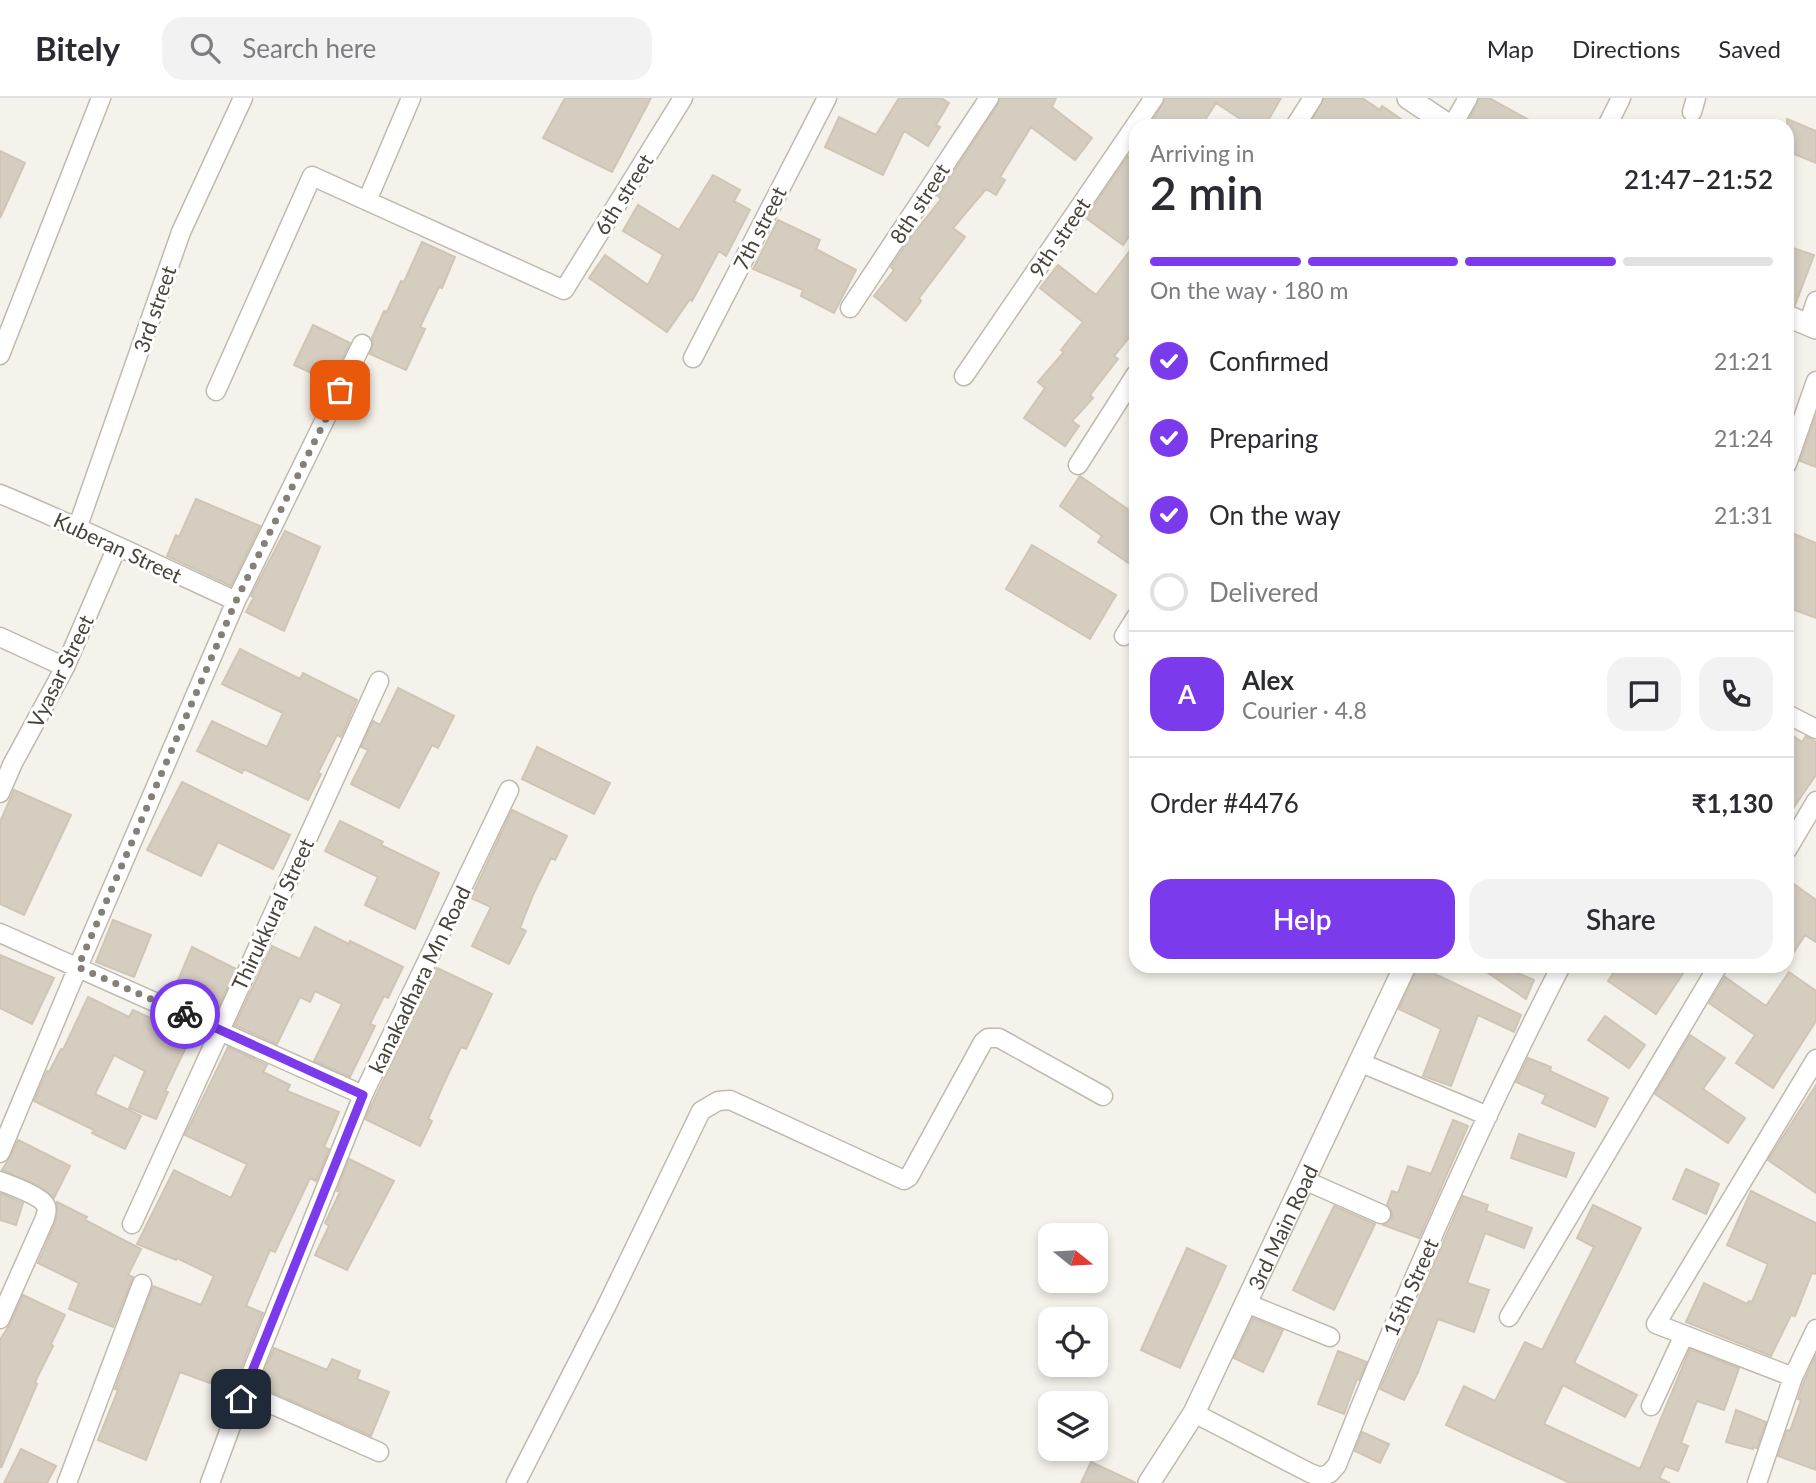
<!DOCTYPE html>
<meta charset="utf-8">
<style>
body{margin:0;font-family:Lato,sans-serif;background:#f2f2f3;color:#2b2b33;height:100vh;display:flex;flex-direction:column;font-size:26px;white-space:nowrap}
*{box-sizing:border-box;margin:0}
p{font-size:23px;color:#7c7c81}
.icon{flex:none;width:38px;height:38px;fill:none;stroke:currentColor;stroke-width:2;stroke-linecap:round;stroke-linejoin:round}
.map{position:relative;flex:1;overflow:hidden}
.details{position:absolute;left:1129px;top:21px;width:665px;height:854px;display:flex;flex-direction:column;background:#fff;border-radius:21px;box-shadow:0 4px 10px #0003}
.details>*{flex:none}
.needle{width:46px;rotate:108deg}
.tools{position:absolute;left:1038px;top:1125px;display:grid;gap:14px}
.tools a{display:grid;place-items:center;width:70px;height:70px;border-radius:14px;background:#fff;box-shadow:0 4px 10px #0003;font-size:35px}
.pin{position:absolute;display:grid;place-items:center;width:60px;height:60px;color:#fff;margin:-30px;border-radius:14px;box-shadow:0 4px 10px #0006}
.courier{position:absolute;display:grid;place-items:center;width:70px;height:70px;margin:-35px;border:5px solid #7c3aed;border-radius:50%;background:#fff;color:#222;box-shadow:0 2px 9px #0007}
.head em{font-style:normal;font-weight:600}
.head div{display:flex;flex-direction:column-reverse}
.head{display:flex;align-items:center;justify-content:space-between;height:119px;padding:0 21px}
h1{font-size:46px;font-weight:600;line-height:52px}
.bar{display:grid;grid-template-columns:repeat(4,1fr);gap:10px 7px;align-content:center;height:84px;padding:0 21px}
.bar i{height:9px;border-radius:5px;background:#e1e1e2}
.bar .current{background:#7c3aed}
.bar p{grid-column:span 4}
.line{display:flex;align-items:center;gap:18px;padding:0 21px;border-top:2px solid #e1e1e2}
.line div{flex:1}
.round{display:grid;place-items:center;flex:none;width:74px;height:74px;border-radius:21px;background:#f2f2f3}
ol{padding:0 21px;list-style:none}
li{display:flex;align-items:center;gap:21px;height:77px}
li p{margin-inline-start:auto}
li .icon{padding:7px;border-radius:50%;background:#7c3aed;color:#fff;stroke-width:4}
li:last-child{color:#7c7c81}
li i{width:38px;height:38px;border:4px solid #e1e1e2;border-radius:50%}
.primary-button{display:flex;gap:14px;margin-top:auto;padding:14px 21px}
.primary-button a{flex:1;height:80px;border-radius:21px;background:#7c3aed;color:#fff;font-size:28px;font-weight:600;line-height:80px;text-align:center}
.primary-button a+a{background:#f2f2f3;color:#2b2b33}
header{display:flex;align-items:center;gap:42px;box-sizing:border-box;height:98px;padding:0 35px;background:#fff;border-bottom:2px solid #e1e1e2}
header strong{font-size:33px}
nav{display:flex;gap:38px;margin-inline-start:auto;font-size:24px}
.search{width:490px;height:63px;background:#f2f2f3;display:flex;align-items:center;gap:18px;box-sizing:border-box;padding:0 24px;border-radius:21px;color:#7c7c81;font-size:26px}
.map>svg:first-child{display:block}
.building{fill:#d6cdc1;stroke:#d0c5b5;stroke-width:2}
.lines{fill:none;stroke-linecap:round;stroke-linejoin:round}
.minor-casing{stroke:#c0b9ae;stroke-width:21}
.tertiary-casing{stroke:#c0b9ae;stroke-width:24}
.minor{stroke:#fff;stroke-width:18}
.tertiary{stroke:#fff;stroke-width:21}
.done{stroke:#858077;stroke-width:7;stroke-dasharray:0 12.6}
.route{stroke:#7c3aed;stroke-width:9}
.labels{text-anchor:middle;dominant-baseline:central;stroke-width:6;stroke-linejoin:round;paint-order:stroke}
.street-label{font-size:21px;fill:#494239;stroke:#fff}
</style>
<header>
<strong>Bitely</strong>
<div class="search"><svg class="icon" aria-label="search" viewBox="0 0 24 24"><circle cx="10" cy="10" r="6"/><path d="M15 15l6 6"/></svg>Search here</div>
<nav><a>Map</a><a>Directions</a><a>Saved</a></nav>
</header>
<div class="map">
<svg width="1816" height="1385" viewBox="0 0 1816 1385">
<rect width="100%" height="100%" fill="#f5f2eb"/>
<path class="building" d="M 565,0 L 651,0 L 612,74 L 543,40 Z
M 899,0 L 941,0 L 949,5 L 936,27 L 940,29 L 928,48 L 904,33 L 883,77 L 825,49 L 839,19 L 876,37 Z
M 1000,0 L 1056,0 L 1052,9 L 1092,40 L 1075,62 L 1031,29 L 1000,79 L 1005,82 L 996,97 L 986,91 L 953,130 L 965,139 L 919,200 L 921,203 L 906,223 L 874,198 L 894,172 L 891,169 L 911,139 L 941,101 L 938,98 L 998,6 Z
M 1165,0 L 1281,0 L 1265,28 L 1251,28 L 1216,5 L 1201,28 L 1150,28 Z
M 1324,0 L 1362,0 L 1380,12 L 1382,8 L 1411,28 L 1309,28 Z
M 1479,0 L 1489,0 L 1540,28 L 1472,28 L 1467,25 Z
M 1787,21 L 1816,33 L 1816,65 L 1787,53 Z
M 0,53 L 25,65 L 0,120 Z
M 1128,58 L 1136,63 L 1136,128 L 1123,147 L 1086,120 Z
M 713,77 L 740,92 L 734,103 L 750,112 L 726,158 L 719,153 L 692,203 L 690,201 L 667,234 L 589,180 L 605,157 L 648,187 L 663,157 L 623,133 L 638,107 L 679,132 Z
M 778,122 L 820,142 L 816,151 L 856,172 L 834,215 L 801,198 L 803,192 L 753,171 Z
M 422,144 L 455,159 L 442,190 L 439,189 L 420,229 L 425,231 L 406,272 L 370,256 L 373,246 L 372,240 L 384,213 L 387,214 L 401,183 L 404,184 Z
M 1136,145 L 1136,231 L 1114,258 L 1118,261 L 1090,297 L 1093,300 L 1072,323 L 1079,328 L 1065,348 L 1024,320 L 1045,290 L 1038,284 L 1064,254 L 1061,252 L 1083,224 L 1040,190 L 1058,167 L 1096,197 Z
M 1787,148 L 1814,157 L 1795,207 L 1787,205 Z
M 313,227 L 350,245 L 331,284 L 294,267 Z
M 1816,317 L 1816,369 L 1800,363 Z
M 1080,378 L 1136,417 L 1136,470 L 1098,444 L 1102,438 L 1060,408 Z
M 196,401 L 260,428 L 231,488 L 167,458 L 176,437 L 179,439 Z
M 285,433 L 320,449 L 284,533 L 246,514 L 254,499 L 251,498 Z
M 1787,433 L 1816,445 L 1816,520 L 1787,509 Z
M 1032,447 L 1116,497 L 1090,541 L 1006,491 Z
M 240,551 L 300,581 L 303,575 L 357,602 L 341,639 L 337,637 L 318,675 L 321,676 L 308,702 L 244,671 L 242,675 L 197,653 L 212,623 L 267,649 L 283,615 L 222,586 Z
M 398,590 L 454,618 L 438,650 L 432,647 L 399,710 L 351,686 L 368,652 L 361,649 L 373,623 L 380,627 Z
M 1787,634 L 1802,644 L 1806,638 L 1816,644 L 1816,677 L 1787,719 Z
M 537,649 L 610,685 L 594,716 L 522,681 Z
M 182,684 L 290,737 L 273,771 L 218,744 L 201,778 L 147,752 Z
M 14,692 L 71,717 L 24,817 L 0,806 L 0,724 Z
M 512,712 L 567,738 L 555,762 L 551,760 L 533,797 L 520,830 L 526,833 L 509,866 L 472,848 L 491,809 L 471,800 Z
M 340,723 L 383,744 L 381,747 L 439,775 L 415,831 L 365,807 L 378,779 L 325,753 Z
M 1787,781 L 1816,802 L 1816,844 L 1805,837 L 1787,865 Z
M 113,822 L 151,837 L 134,879 L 96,864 Z
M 315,829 L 349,846 L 350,843 L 403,869 L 388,900 L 384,898 L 370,926 L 375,928 L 350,979 L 314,963 L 342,906 L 315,893 L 310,904 L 300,899 L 277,946 L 235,927 L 272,848 L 300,861 Z
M 192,849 L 236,871 L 214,918 L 171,899 Z
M 0,857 L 54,880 L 32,926 L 0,910 Z
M 1418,868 L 1521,917 L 1514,934 L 1478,917 L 1451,988 L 1423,978 L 1441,931 L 1399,911 Z
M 1478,868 L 1501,868 L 1534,882 L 1526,901 Z
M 1618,868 L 1688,868 L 1656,916 L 1608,883 Z
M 437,870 L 492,896 L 466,951 L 461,949 L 443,987 L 428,1021 L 432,1023 L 420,1048 L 365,1021 Z
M 1789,874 L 1816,893 L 1816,923 L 1773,990 L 1736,965 L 1755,937 L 1709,905 L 1725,879 L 1766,908 Z
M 88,899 L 129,919 L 133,912 L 157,923 L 155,926 L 189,943 L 165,993 L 168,994 L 156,1021 L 129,1010 L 145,973 L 114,957 L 95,996 L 141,1018 L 125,1051 L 92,1035 L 94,1032 L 34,1003 L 47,973 L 49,974 L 61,951 L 63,952 Z
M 1605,918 L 1645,947 L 1629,970 L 1588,942 Z
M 1690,937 L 1725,960 L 1703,991 L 1745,1020 L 1728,1045 L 1655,996 Z
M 228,949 L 267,967 L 263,974 L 290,987 L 287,993 L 339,1014 L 324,1049 L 329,1051 L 316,1083 L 310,1080 L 275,1154 L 270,1152 L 246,1208 L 263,1215 L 236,1282 L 233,1280 L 229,1292 L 180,1274 L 146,1362 L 98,1342 L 118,1292 L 115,1291 L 122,1272 L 153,1188 L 201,1207 L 214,1178 L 177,1160 L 176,1162 L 137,1146 L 174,1072 L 231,1100 L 247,1066 L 185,1037 Z
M 1528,960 L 1551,969 L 1550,973 L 1608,1000 L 1595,1029 L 1542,1005 L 1546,997 L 1516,984 Z
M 1816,987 L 1816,1095 L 1768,1062 Z
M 1453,1022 L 1468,1028 L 1419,1140 L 1383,1127 L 1392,1120 L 1392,1114 L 1387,1107 L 1392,1093 L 1398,1095 L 1408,1068 L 1431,1076 Z
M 1519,1036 L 1574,1055 L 1566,1079 L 1511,1060 Z
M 18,1042 L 70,1068 L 54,1100 L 37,1087 L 2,1072 L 10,1059 Z
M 349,1061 L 394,1083 L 347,1172 L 315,1157 L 329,1128 L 325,1125 L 340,1094 L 337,1093 Z
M 1686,1071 L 1719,1086 L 1706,1116 L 1673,1101 Z
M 1751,1093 L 1816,1125 L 1816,1176 L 1812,1175 L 1795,1218 L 1791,1217 L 1771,1258 L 1686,1224 L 1704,1185 L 1747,1206 L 1749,1203 L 1752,1204 L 1768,1166 L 1727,1147 Z
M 0,1095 L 23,1105 L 16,1127 L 0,1122 Z
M 1463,1098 L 1488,1107 L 1486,1113 L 1532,1130 L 1524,1150 L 1485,1135 L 1467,1185 L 1489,1192 L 1474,1234 L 1438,1221 L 1418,1274 L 1404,1302 L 1380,1291 Z
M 57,1104 L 87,1119 L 85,1122 L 141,1151 L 128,1177 L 133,1179 L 113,1229 L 69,1211 L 79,1185 L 38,1165 L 56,1123 Z
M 1593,1107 L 1641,1130 L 1574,1265 L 1637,1297 L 1625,1319 L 1563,1287 L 1544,1326 L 1640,1371 L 1690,1251 L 1739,1270 L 1724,1312 L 1697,1303 L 1681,1345 L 1688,1348 L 1678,1373 L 1665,1368 L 1659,1380 L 1670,1385 L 1570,1385 L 1446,1327 L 1464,1288 L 1495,1303 L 1525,1244 L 1542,1252 L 1594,1149 L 1577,1140 Z
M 1334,1108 L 1375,1126 L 1334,1212 L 1293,1192 Z
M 1187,1150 L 1226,1168 L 1180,1270 L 1141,1252 Z
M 23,1197 L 65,1217 L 51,1246 L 53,1248 L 35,1284 L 37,1286 L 1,1370 L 0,1242 L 10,1226 Z
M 1253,1220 L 1283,1232 L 1263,1274 L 1234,1260 Z
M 274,1250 L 327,1272 L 332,1261 L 360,1273 L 357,1281 L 389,1294 L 371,1338 L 258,1288 Z
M 1338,1253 L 1367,1264 L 1359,1282 L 1357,1281 L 1344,1316 L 1318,1306 Z
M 1816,1257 L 1816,1372 L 1778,1358 L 1787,1332 L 1790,1333 L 1801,1302 L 1798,1301 L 1804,1283 Z
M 1736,1312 L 1766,1324 L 1757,1350 L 1753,1349 L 1753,1351 L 1726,1344 Z
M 1362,1334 L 1389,1346 L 1380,1365 L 1355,1353 Z
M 21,1351 L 56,1368 L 47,1385 L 4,1385 Z
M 1091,1364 L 1136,1385 L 1081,1385 Z"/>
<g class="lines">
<g class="minor-casing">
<path id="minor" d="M 1692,14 L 1696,0
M 1295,28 L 1313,0
M 1452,28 L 1468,0
M 1607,28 L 1621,0
M 367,103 L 411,0
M 850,210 L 989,0
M 1808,227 L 1816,203
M 0,257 L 101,0
M 693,260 L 827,0
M 964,278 L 1154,0
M 216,293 L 312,78 L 564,192 L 683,0
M 1787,366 L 1816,283
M 1078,367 L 1136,276
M 0,396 C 80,429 157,467 236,503
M 78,428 L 181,134 L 243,0
M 1124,538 L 1136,519
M 0,539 L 65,569
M 1787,616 L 1816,631
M 0,695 L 13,665 L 65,569 L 117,449
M 1787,752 L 1816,703
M 0,835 L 363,997
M 1359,964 L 1488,1018
M 0,1055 L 78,869 L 236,503 L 362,246
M 1304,1082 L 1381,1116
M 0,1083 C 10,1087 42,1098 46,1108 C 47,1111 46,1117 45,1120 L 0,1221
M 132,1126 L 379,583
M 1246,1205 L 1330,1239
M 1509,1219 L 1718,868
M 1793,1279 L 1656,1226 L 1816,961
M 244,1294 L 379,1354
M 1651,1308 L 1684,1237
M 1194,1315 L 1310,1375 L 1321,1379 L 1330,1375 L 1337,1367 C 1404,1197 1478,1030 1561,868
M 67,1385 L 142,1186
M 210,1385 L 241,1301 L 363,997 L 509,692
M 516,1385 L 606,1209 L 701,1013 L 718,1003 L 730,1002 L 904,1082 L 909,1079 L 983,944 L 988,940 L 999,940 L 1103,998
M 1757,1385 L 1793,1279 L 1816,1231"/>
</g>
<g class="tertiary-casing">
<g id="tertiary">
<path d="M 1408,0 L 1450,28"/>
<path d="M 1787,218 L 1816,230"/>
<path id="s1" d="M 1149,1385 L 1194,1315 L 1405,868"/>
</g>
</g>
<use href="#minor" class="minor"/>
<use href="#tertiary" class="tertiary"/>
</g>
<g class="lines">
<path class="done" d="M 185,916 L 78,869 L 236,503 L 340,292"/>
<path class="route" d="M 185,916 L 363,997 L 241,1301"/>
</g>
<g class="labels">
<g class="street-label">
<text transform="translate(623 96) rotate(-58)">6th street</text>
<text transform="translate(919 105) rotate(-57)">8th street</text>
<text transform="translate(759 130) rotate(-63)">7th street</text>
<text transform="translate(1059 139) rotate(-56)">9th street</text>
<text transform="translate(154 211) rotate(-71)">3rd street</text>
<text transform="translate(118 449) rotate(25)">Kuberan Street</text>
<text transform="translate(60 573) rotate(-64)">Vyasar Street</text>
<text transform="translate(272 816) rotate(-65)">Thirukkural Street</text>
<text transform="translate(419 881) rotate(-64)">kanakadhara Mn Road</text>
<text stroke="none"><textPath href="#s1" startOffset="289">3rd Main Road</textPath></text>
<text transform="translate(1410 1189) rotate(-66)">15th Street</text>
</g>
</g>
</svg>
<div class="tools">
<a><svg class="needle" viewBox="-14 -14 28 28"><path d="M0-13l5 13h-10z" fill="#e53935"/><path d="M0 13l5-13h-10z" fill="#7c7c81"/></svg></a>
<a><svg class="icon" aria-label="locate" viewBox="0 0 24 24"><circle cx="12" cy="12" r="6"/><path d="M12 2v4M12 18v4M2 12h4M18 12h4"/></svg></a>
<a><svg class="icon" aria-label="layers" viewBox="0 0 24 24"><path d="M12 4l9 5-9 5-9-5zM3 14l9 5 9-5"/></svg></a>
</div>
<div class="pin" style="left:340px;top:292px;background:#ea580c"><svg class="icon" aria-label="bag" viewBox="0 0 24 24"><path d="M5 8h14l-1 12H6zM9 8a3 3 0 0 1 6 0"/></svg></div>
<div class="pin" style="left:241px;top:1301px;background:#1f2937"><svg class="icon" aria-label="home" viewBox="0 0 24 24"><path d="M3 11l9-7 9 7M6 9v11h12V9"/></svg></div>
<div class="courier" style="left:185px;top:916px"><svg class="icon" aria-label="bike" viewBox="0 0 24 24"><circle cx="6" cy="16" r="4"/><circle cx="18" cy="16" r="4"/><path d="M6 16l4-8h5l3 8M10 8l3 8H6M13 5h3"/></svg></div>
<section class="details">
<div class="head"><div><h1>2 min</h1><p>Arriving in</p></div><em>21:47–21:52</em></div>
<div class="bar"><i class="current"></i><i class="current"></i><i class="current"></i><i></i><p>On the way · 180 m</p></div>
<ol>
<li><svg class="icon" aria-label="check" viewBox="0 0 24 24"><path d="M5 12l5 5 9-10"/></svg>Confirmed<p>21:21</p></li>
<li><svg class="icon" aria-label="check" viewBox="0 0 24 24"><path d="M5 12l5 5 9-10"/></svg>Preparing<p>21:24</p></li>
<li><svg class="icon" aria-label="check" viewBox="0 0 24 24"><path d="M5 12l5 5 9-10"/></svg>On the way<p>21:31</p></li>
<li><i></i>Delivered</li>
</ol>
<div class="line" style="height:126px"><b class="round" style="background:#7c3aed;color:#fff">A</b><div><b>Alex</b><p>Courier · 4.8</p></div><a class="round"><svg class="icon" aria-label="chat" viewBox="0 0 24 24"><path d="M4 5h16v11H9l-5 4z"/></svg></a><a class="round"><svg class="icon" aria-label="phone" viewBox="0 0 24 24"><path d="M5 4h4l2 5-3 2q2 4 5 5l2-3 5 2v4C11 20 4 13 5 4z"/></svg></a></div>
<div class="line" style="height:91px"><div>Order #4476</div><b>₹1,130</b></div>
<div class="primary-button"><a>Help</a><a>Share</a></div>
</section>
</div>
